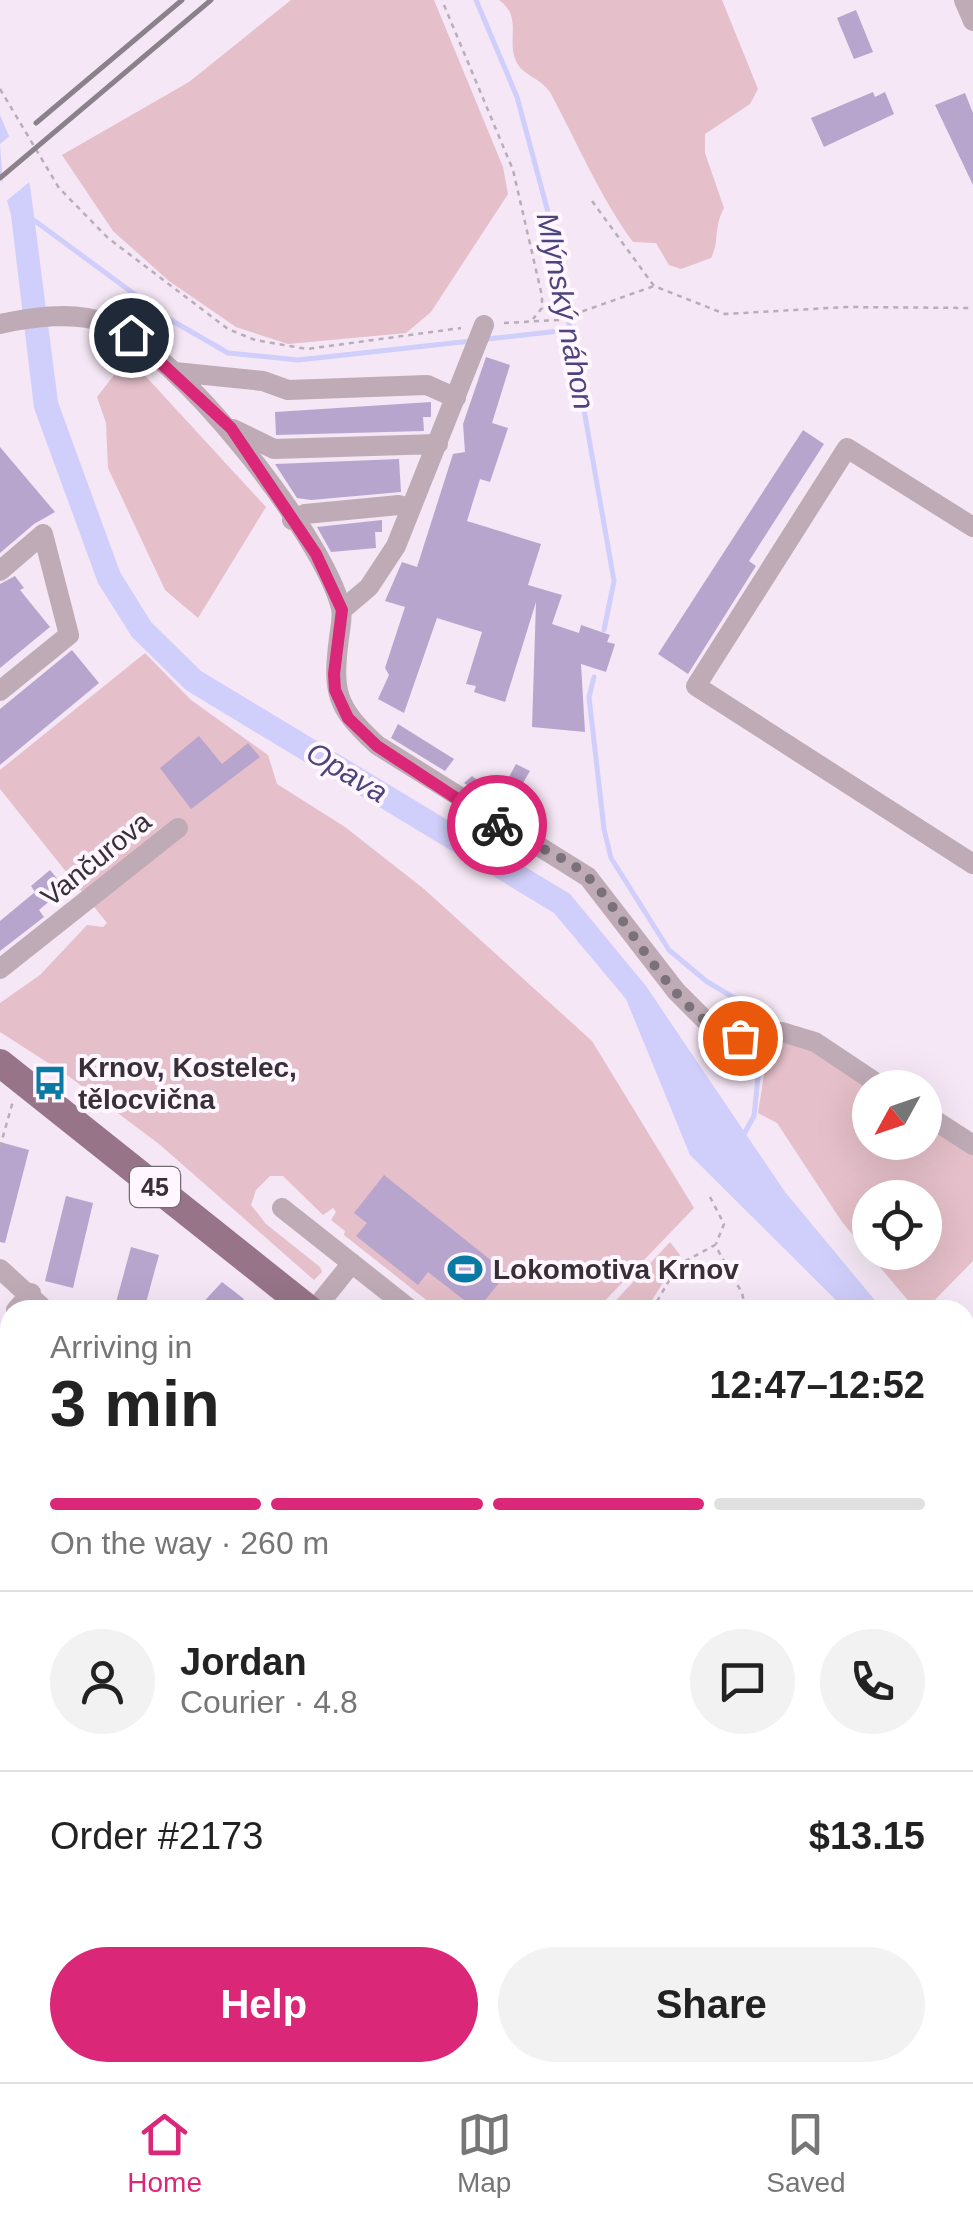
<!DOCTYPE html>
<meta charset="utf-8">
<style>
body{margin:0;font-family:Helvetica,sans-serif;background:#f2f2f2;color:#222;height:100vh;display:flex;flex-direction:column;font-size:38px;white-space:nowrap}
*{box-sizing:border-box;margin:0}
p{font-size:32px;color:#767676}
.icon{flex:none;width:55px;height:55px;fill:none;stroke:currentColor;stroke-width:2;stroke-linecap:round;stroke-linejoin:round}
.map{position:relative;flex:1;overflow:hidden}
.side{position:absolute;left:0px;top:1300px;width:975px;height:782px;display:flex;flex-direction:column;background:#fff;border-radius:30px 30px 0 0;box-shadow:0 10px 40px #0002}
.side>*{flex:none}
.needle{width:65px;rotate:230deg}
.buttons{position:absolute;left:852px;top:1070px;display:grid;gap:20px}
.buttons a{display:grid;place-items:center;width:90px;height:90px;border-radius:50%;background:#fff;box-shadow:0 10px 40px #0002;font-size:50px}
.pin{position:absolute;display:grid;place-items:center;width:85px;height:85px;color:#fff;margin:-42px;border:5px solid #fff;border-radius:50%;box-shadow:0 2px 10px #0007}
.courier{position:absolute;display:grid;place-items:center;width:100px;height:100px;margin:-50px;border:8px solid #db2777;border-radius:50%;background:#fff;color:#222;box-shadow:0 2px 12px #0007}
.summary em{font-style:normal;font-weight:700}
.summary div{display:flex;flex-direction:column-reverse}
.summary{display:flex;align-items:center;justify-content:space-between;height:170px;padding:0 50px}
h1{font-size:65px;font-weight:700;line-height:75px}
.bar{display:grid;grid-template-columns:repeat(4,1fr);gap:15px 10px;align-content:center;height:120px;padding:0 50px}
.bar i{height:12px;border-radius:8px;background:#e0e0e0}
.bar .active{background:#db2777}
.bar p{grid-column:span 4}
.line{display:flex;align-items:center;gap:25px;padding:0 50px;border-top:2px solid #e0e0e0}
.line div{flex:1}
.round{display:grid;place-items:center;flex:none;width:105px;height:105px;border-radius:52px;background:#f2f2f2}
.action{display:flex;gap:20px;margin-top:auto;padding:20px 50px}
.action a{flex:1;height:115px;border-radius:60px;background:#db2777;color:#fff;font-size:40px;font-weight:700;line-height:115px;text-align:center}
.action a+a{background:#f2f2f2;color:#222}
.tabs{display:flex;justify-content:space-around;align-items:center;height:140px;border-top:2px solid #e0e0e0;background:#fff;font-size:28px;color:#767676}
.tabs a{display:grid;justify-items:center;gap:5px}
.tabs .active{color:#db2777}
.map>svg:first-child{display:block}
.green{fill:#e5bfc9;fill-rule:evenodd}
.water{fill:#d0cefa}
.pier{fill:#f5e7f5}
.lines{fill:none;stroke-linecap:round;stroke-linejoin:round}
.stream{stroke:#d0cefa;stroke-width:5}
.building{fill:#b8a5ce}
.path{stroke:#b9adb9;stroke-width:2.5;stroke-dasharray:5 5;stroke-linecap:butt}
.minor{stroke:#bfabb6;stroke-width:20}
.major{stroke:#977488;stroke-width:28}
.rail{stroke:#8a818a;stroke-width:5}
.done{stroke:#7a717a;stroke-width:10;stroke-dasharray:0 18}
.route{stroke:#db2777;stroke-width:12}
.labels{text-anchor:middle;dominant-baseline:central;stroke-width:8;stroke-linejoin:round;paint-order:stroke}
.shield{fill:#fff6ff;stroke:#736c73;stroke-width:2.5}
.shield-label{font-size:25px;font-weight:bold;fill:#373137}
.street-label{font-size:28px;fill:#373137;stroke:#fff6ff}
.poi-label{font-size:28px;font-weight:bold;fill:#373137;stroke:#fff6ff;text-anchor:start}
.water-label{font-size:30px;font-style:italic;fill:#4c457d;stroke:#fff6ff}
</style>
<div class="map">
<svg width="973" height="2082" viewBox="0 0 973 2082">
<rect width="100%" height="100%" fill="#f5e7f5"/>
<path class="green" d="M 291,0 L 434,0 L 503,167 L 508,194 L 431,312 L 406,333 L 288,344 L 236,327 L 169,281 L 113,231 L 62,155 L 189,82 Z
M 499,0 L 722,0 L 758,89 L 750,104 L 705,134 L 705,153 L 724,208 C 713,228 720,241 711,258 L 681,269 L 669,265 L 656,243 L 633,242 C 599,195 578,144 551,94 C 543,79 524,76 517,63 C 505,41 524,18 499,0 Z
M 128,357 L 266,507 L 198,618 L 165,590 L 108,468 L 106,423 L 97,397 Z
M 145,653 L 191,700 L 268,755 L 277,784 L 345,827 L 424,889 L 592,1041 L 694,1208 L 596,1310 L 439,1310 L 344,1235 L 345,1231 L 331,1220 L 336,1212 L 333,1208 L 323,1215 L 283,1176 L 270,1176 L 256,1190 L 251,1205 L 266,1224 L 320,1267 L 322,1272 L 314,1280 L 159,1144 L 67,1075 L 0,1032 L 0,1003 L 40,975 L 87,925 L 103,927 L 107,923 L 0,789 L 0,770 Z
M 770,1037 L 810,1045 L 870,1088 L 870,1142 L 925,1142 L 925,1121 L 973,1153 L 973,1261 L 925,1310 L 916,1310 L 842,1222 L 777,1123 L 758,1113 ZM 870,1198 L 925,1198 L 925,1252 L 870,1252 Z
M 670,1242 L 680,1255 L 646,1310 L 607,1310 Z"/>
<path class="water" d="M 0,115 L 30,185 L 58,402 L 120,572 L 151,622 L 201,671 L 570,894 L 646,986 L 785,1192 L 883,1310 L 846,1310 L 690,1155 L 626,999 L 554,913 L 186,690 L 132,637 L 98,583 L 34,408 L 11,215 L 0,175 Z"/>
<path class="pier" d="M 13,133 L 33,179 L 4,203 L 0,144 Z"/>
<g class="lines">
<path class="stream" d="M 476,0 L 517,97 L 552,227 L 614,581 L 604,630
M 31,218 L 141,299
M 164,316 L 228,353 L 298,360 L 471,341
M 487,339 L 568,330
M 594,677 L 589,697 L 604,829 L 611,858 L 669,950 L 706,981 L 741,1002 L 760,1027
M 744,1134 L 754,1116 L 762,1038"/>
</g>
<path class="building" d="M 856,10 L 873,52 L 854,59 L 837,18 Z
M 873,92 L 875,97 L 885,92 L 894,114 L 824,147 L 811,118 Z
M 965,93 L 973,113 L 973,185 L 935,105 Z
M 486,357 L 510,365 L 492,423 L 508,428 L 490,482 L 480,479 L 467,521 L 541,544 L 528,585 L 562,595 L 552,624 L 579,633 L 581,625 L 610,635 L 607,642 L 615,644 L 606,672 L 581,664 L 585,732 L 532,727 L 536,602 L 505,702 L 474,692 L 476,686 L 466,684 L 482,632 L 437,618 L 404,713 L 378,699 L 389,675 L 385,668 L 405,607 L 385,601 L 402,562 L 417,567 L 453,454 L 465,452 L 463,424 Z
M 431,402 L 431,417 L 423,417 L 424,431 L 276,435 L 275,412 Z
M 803,430 L 824,444 L 749,561 L 756,566 L 688,674 L 658,654 Z
M 0,447 L 55,512 L 34,524 L 0,553 Z
M 399,459 L 401,492 L 311,500 L 297,498 L 275,464 Z
M 382,520 L 382,532 L 375,532 L 376,548 L 331,552 L 317,527 Z
M 15,576 L 24,588 L 20,590 L 50,627 L 0,668 L 0,584 Z
M 72,650 L 99,683 L 0,765 L 0,709 Z
M 398,724 L 454,759 L 445,771 L 391,738 Z
M 199,736 L 222,764 L 248,743 L 260,757 L 191,809 L 160,768 Z
M 516,764 L 530,771 L 507,810 L 464,783 L 472,776 L 499,796 Z
M 50,870 L 65,888 L 39,910 L 44,917 L 0,951 L 0,921 L 35,892 L 31,886 Z
M 0,1142 L 29,1150 L 5,1243 L 0,1242 Z
M 384,1175 L 507,1273 L 477,1310 L 428,1272 L 418,1285 L 356,1236 L 367,1223 L 354,1213 Z
M 66,1196 L 93,1203 L 73,1288 L 45,1281 Z
M 131,1247 L 159,1255 L 144,1310 L 114,1310 Z
M 222,1282 L 244,1299 L 235,1310 L 196,1310 Z"/>
<g class="lines">
<path class="path" d="M 444,5 L 513,170 L 542,296 L 542,308 L 533,319
M 0,89 L 59,188 L 108,238 L 228,329 L 255,340 L 307,349 L 461,328
M 592,201 L 654,286 L 725,314 L 846,307 L 973,308
M 504,323 L 558,320 L 654,286
M 0,1147 L 13,1101
M 710,1197 L 724,1224 L 716,1244
M 652,1310 L 678,1265 L 715,1245 L 742,1293 L 746,1310"/>
<path class="minor" d="M 964,0 L 973,21
M 0,324 C 31,317 76,311 106,323 C 177,350 323,535 341,608 C 343,617 340,629 339,638 C 332,693 336,707 377,745 L 588,877 L 676,991 L 707,1022 L 740,1037 L 782,1032 L 815,1042 L 884,1088
M 175,372 L 263,381 L 288,390 L 427,385 L 456,398
M 233,429 L 274,449 L 438,444
M 292,520 L 305,514 L 399,505 L 411,509
M 973,527 L 847,448 L 696,686 L 973,864
M 0,571 L 43,534 L 69,635 L 0,691
M 342,610 L 369,587 L 396,546 L 484,325
M 0,969 L 178,828
M 925,1114 L 973,1145
M 282,1208 L 411,1310
M 0,1269 L 45,1310
M 16,1310 L 31,1293
M 314,1310 L 352,1263
M 0,1383 L 10,1387
M 0,1413 L 10,1415
M 0,1819 L 10,1819
M 965,2036 L 973,2041
M 0,2074 L 44,2082
M 171,2082 L 174,2072
M 301,2082 L 305,2072
M 545,2082 L 548,2072
M 883,2082 L 887,2072"/>
<path class="major" d="M 0,1063 L 310,1310
M 965,1742 L 973,1747"/>
<path class="rail" d="M 36,123 L 182,0
M 0,178 L 211,0"/>
</g>
<g class="lines">
<path class="done" d="M 497,825 L 571,863 L 588,877 C 631,921 678,1024 740,1038"/>
<path class="route" d="M 131,335 L 231,428 L 316,554 L 342,610 L 334,674 L 335,690 L 348,718 L 377,746 L 497,825"/>
</g>
<defs>
<g id="bus-bare" transform="scale(2.7)"><path d="M-5-6H5V4H4V6H2V4H-2V6H-4V4H-5ZM-3.5-4V0h7V-4ZM-3.5 1.2v1.5H-2V1.2ZM2 1.2v1.5H3.5V1.2Z" fill="#087aa3" stroke="#fff6ff" stroke-width="2.5" paint-order="stroke"/></g>
<g id="stadium-bare" transform="scale(2.7)"><path d="M0-5a6.5 5 0 1 0 0 10a6.5 5 0 1 0 0-10ZM-3.5-1.8h7v3.6h-7Z" fill="#087aa3" stroke="#fff6ff" stroke-width="2.5" paint-order="stroke"/></g>
</defs>
<g fill-rule="evenodd">
<use href="#bus-bare" x="50" y="1083"/>
<use href="#stadium-bare" x="465" y="1269"/>
</g>
<g class="labels">
<rect class="shield" x="130" y="1167" width="50" height="40" rx="8"/>
<g class="shield-label">
<text x="155" y="1187">45</text>
</g>
<g class="street-label">
<text transform="translate(96 859) rotate(-39)">Vančurova</text>
</g>
<g class="poi-label">
<text x="78" y="1067">Krnov, Kostelec,<tspan x="78" dy="32">tělocvična</tspan></text>
<text x="493" y="1269">Lokomotiva Krnov</text>
</g>
<g class="water-label">
<text transform="translate(566 311) rotate(79)">Mlýnský náhon</text>
<text transform="translate(347 772) rotate(31)">Opava</text>
</g>
</g>
</svg>
<div class="buttons">
<a><svg class="needle" viewBox="-14 -14 28 28"><path d="M0-13l5 13h-10z" fill="#e53935"/><path d="M0 13l5-13h-10z" fill="#767676"/></svg></a>
<a><svg class="icon" aria-label="locate" viewBox="0 0 24 24"><circle cx="12" cy="12" r="6"/><path d="M12 2v4M12 18v4M2 12h4M18 12h4"/></svg></a>
</div>
<div class="pin" style="left:740px;top:1038px;background:#ea580c"><svg class="icon" aria-label="bag" viewBox="0 0 24 24"><path d="M5 8h14l-1 12H6zM9 8a3 3 0 0 1 6 0"/></svg></div>
<div class="pin" style="left:131px;top:335px;background:#1f2937"><svg class="icon" aria-label="home" viewBox="0 0 24 24"><path d="M3 11l9-7 9 7M6 9v11h12V9"/></svg></div>
<div class="courier" style="left:497px;top:825px"><svg class="icon" aria-label="bike" viewBox="0 0 24 24"><circle cx="6" cy="16" r="4"/><circle cx="18" cy="16" r="4"/><path d="M6 16l4-8h5l3 8M10 8l3 8H6M13 5h3"/></svg></div>
<section class="side">
<div class="summary"><div><h1>3 min</h1><p>Arriving in</p></div><em>12:47–12:52</em></div>
<div class="bar"><i class="active"></i><i class="active"></i><i class="active"></i><i></i><p>On the way · 260 m</p></div>
<div class="line" style="height:180px"><a class="round"><svg class="icon" aria-label="person" viewBox="0 0 24 24"><circle cx="12" cy="8" r="4"/><path d="M4 21q1-7 8-7t8 7"/></svg></a><div><b>Jordan</b><p>Courier · 4.8</p></div><a class="round"><svg class="icon" aria-label="chat" viewBox="0 0 24 24"><path d="M4 5h16v11H9l-5 4z"/></svg></a><a class="round"><svg class="icon" aria-label="phone" viewBox="0 0 24 24"><path d="M5 4h4l2 5-3 2q2 4 5 5l2-3 5 2v4C11 20 4 13 5 4z"/></svg></a></div>
<div class="line" style="height:130px"><div>Order #2173</div><b>$13.15</b></div>
<div class="action"><a>Help</a><a>Share</a></div>
</section>
</div>
<nav class="tabs">
<a class="active"><svg class="icon" aria-label="home" viewBox="0 0 24 24"><path d="M3 11l9-7 9 7M6 9v11h12V9"/></svg>Home</a>
<a><svg class="icon" aria-label="map" viewBox="0 0 24 24"><path d="M3 6l6-2 6 2 6-2v14l-6 2-6-2-6 2zM9 4v14M15 6v14"/></svg>Map</a>
<a><svg class="icon" aria-label="saved" viewBox="0 0 24 24"><path d="M7 4h10v16l-5-4-5 4z"/></svg>Saved</a>
</nav>
